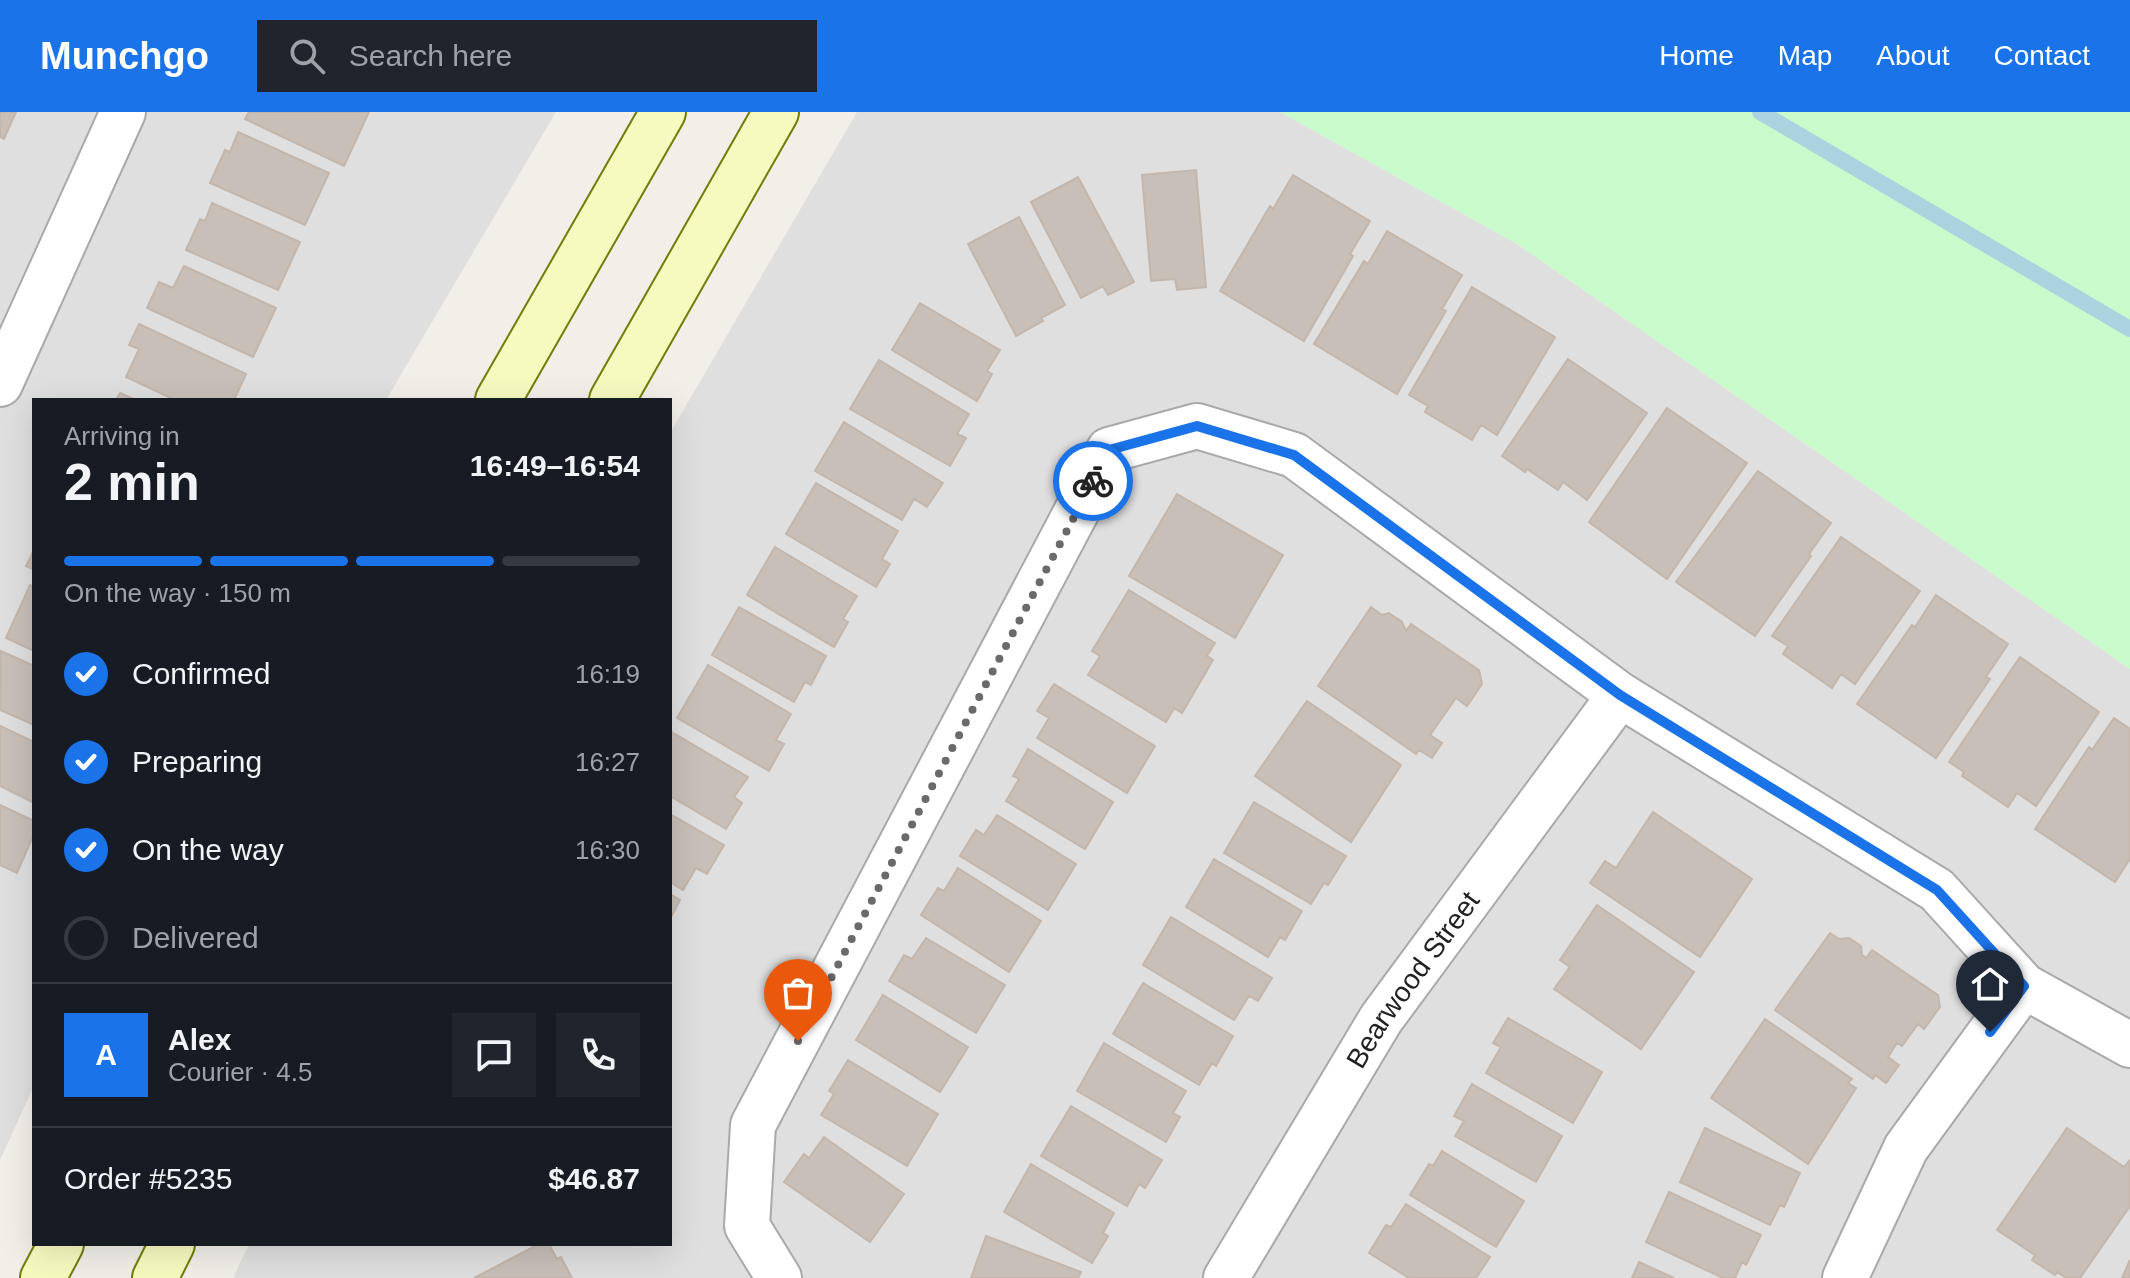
<!DOCTYPE html>
<meta charset="utf-8">
<style>
body{margin:0;font-family:Helvetica,sans-serif;background:#20242c;color:#f1f3f6;height:100vh;display:flex;flex-direction:column;font-size:30px;white-space:nowrap}
*{box-sizing:border-box;margin:0}
p{font-size:26px;color:#9ea1a6}
.icon{flex:none;width:44px;height:44px;fill:none;stroke:currentColor;stroke-width:2;stroke-linecap:round;stroke-linejoin:round}
.map{position:relative;flex:1;overflow:hidden}
.panel{position:absolute;left:32px;top:286px;width:640px;height:848px;display:flex;flex-direction:column;background:#171b24;border-radius:0px;box-shadow:0 8px 32px #0002}
.panel>*{flex:none}
.pin{position:absolute;display:grid;place-items:center;width:68px;height:68px;color:#fff;margin:-82px -34px;border-radius:50% 50% 50% 0;rotate:-45deg;box-shadow:0 0 8px #0007}
.pin .icon{rotate:45deg}
.courier{position:absolute;display:grid;place-items:center;width:80px;height:80px;margin:-40px;border:6px solid #1a73e8;border-radius:50%;background:#fff;color:#222;box-shadow:0 2px 10px #0007}
.head em{font-style:normal;font-weight:600}
.head div{display:flex;flex-direction:column-reverse}
.head{display:flex;align-items:center;justify-content:space-between;height:136px;padding:0 32px}
h1{font-size:52px;font-weight:600;line-height:60px}
.bar{display:grid;grid-template-columns:repeat(4,1fr);gap:12px 8px;align-content:center;height:96px;padding:0 32px}
.bar i{height:10px;border-radius:6px;background:#363941}
.bar .active{background:#1a73e8}
.bar p{grid-column:span 4}
.line{display:flex;align-items:center;gap:20px;padding:0 32px;border-top:2px solid #363941}
.line div{flex:1}
.round{display:grid;place-items:center;flex:none;width:84px;height:84px;border-radius:0px;background:#20242c}
ol{padding:0 32px;list-style:none}
li{display:flex;align-items:center;gap:24px;height:88px}
li p{margin-inline-start:auto}
li .icon{padding:8px;border-radius:50%;background:#1a73e8;color:#fff;stroke-width:4}
li:last-child{color:#9ea1a6}
li i{width:44px;height:44px;border:4px solid #363941;border-radius:50%}
header{display:flex;align-items:center;gap:48px;box-sizing:border-box;height:112px;padding:0 40px;background:#1a73e8;color:#fff}
header strong{font-size:38px}
nav{display:flex;gap:44px;margin-inline-start:auto;font-size:28px}
.search{width:560px;height:72px;background:#20242c;display:flex;align-items:center;gap:20px;box-sizing:border-box;padding:0 28px;border-radius:0px;color:#9ea1a6;font-size:30px}
.map>svg:first-child{display:block}
.residential{fill:#e0dfdf}
.park{fill:#c8facc}
.lines{fill:none;stroke-linecap:round;stroke-linejoin:round}
.stream{stroke:#aad3df;stroke-width:16}
.building{fill:#c7bfb8;stroke:#c4b6ab;stroke-width:2}
.street-casing{stroke:#a9a9a9;stroke-width:48}
.secondary-casing{stroke:#707d05;stroke-width:48}
.street{stroke:#fff;stroke-width:44}
.secondary{stroke:#f7fabf;stroke-width:44}
.done{stroke:#6b6a68;stroke-width:8;stroke-dasharray:0 14.4}
.route{stroke:#1a73e8;stroke-width:10}
.labels{text-anchor:middle;dominant-baseline:central;stroke-width:6;stroke-linejoin:round;paint-order:stroke}
.street-label{font-size:28px;fill:#222;stroke:#fff}
</style>
<header>
<strong>Munchgo</strong>
<div class="search"><svg class="icon" aria-label="search" viewBox="0 0 24 24"><circle cx="10" cy="10" r="6"/><path d="M15 15l6 6"/></svg>Search here</div>
<nav><a>Home</a><a>Map</a><a>About</a><a>Contact</a></nav>
</header>
<div class="map">
<svg width="2130" height="1166" viewBox="0 0 2130 1166">
<rect width="100%" height="100%" fill="#f2efe9"/>
<path class="residential" d="M 0,0 L 556,0 L 386,288 L 34,288 L 34,974 L 0,1048 Z
M 857,0 L 1280,0 L 1517,132 L 2130,557 L 2130,1166 L 233,1166 L 249,1132 L 670,1132 L 670,321 Z"/>
<path class="park" d="M 1280,0 L 2130,0 L 2130,557 L 1517,132 Z"/>
<g class="lines">
<path class="stream" d="M 1760,0 L 2130,217"/>
</g>
<path class="building" d="M 0,0 L 16,0 L 4,27 L 0,25 Z
M 249,0 L 369,0 L 344,54 L 245,7 Z
M 238,20 L 329,61 L 305,113 L 210,71 L 225,38 L 230,40 Z
M 1196,58 L 1206,175 L 1177,178 L 1175,167 L 1151,169 L 1142,63 Z
M 1293,63 L 1370,109 L 1350,142 L 1353,144 L 1304,229 L 1220,179 L 1270,94 L 1273,97 Z
M 1078,65 L 1134,170 L 1108,183 L 1103,174 L 1081,186 L 1031,90 Z
M 212,91 L 300,130 L 278,178 L 186,138 L 200,107 L 205,109 Z
M 1019,105 L 1065,193 L 1041,206 L 1043,209 L 1016,224 L 968,132 Z
M 1387,119 L 1462,163 L 1442,197 L 1446,199 L 1397,282 L 1314,232 L 1364,149 L 1368,152 Z
M 184,154 L 276,196 L 253,245 L 147,196 L 159,170 L 173,176 Z
M 1472,175 L 1555,225 L 1497,323 L 1481,313 L 1472,328 L 1425,300 L 1428,294 L 1409,283 Z
M 920,191 L 1000,238 L 987,259 L 992,262 L 977,289 L 892,238 Z
M 139,212 L 246,262 L 234,288 L 175,288 L 126,265 L 139,237 L 129,233 Z
M 1568,247 L 1647,301 L 1587,388 L 1563,370 L 1558,378 L 1527,357 L 1525,360 L 1502,344 Z
M 879,248 L 969,302 L 957,322 L 966,326 L 950,354 L 850,297 Z
M 120,281 L 136,288 L 116,288 Z
M 1667,296 L 1747,351 L 1667,467 L 1589,410 Z
M 844,310 L 943,371 L 927,395 L 914,387 L 902,408 L 815,359 Z
M 1758,359 L 1831,411 L 1809,442 L 1811,444 L 1755,524 L 1676,470 Z
M 816,371 L 898,419 L 882,447 L 890,452 L 876,475 L 786,422 Z
M 1177,382 L 1283,443 L 1235,526 L 1129,464 Z
M 1841,425 L 1920,479 L 1855,572 L 1841,562 L 1832,576 L 1783,542 L 1788,534 L 1772,524 Z
M 775,435 L 857,484 L 843,507 L 848,510 L 834,535 L 747,483 Z
M 34,438 L 34,458 L 26,454 Z
M 30,473 L 34,475 L 34,539 L 6,526 Z
M 1129,478 L 1215,531 L 1207,544 L 1213,548 L 1182,601 L 1174,596 L 1166,610 L 1088,563 L 1100,544 L 1092,539 Z
M 1936,483 L 2008,532 L 1986,565 L 1990,567 L 1936,646 L 1857,592 L 1912,513 L 1915,515 Z
M 739,495 L 826,544 L 811,573 L 805,570 L 794,590 L 712,543 Z
M 1371,495 L 1382,503 L 1389,501 L 1402,510 L 1406,519 L 1411,512 L 1479,558 L 1482,572 L 1467,594 L 1456,586 L 1430,623 L 1442,631 L 1432,646 L 1419,638 L 1416,642 L 1318,574 Z
M 1,539 L 34,554 L 34,613 L 0,598 Z
M 2020,545 L 2099,600 L 2036,694 L 2017,681 L 2008,695 L 1962,664 L 1964,660 L 1949,650 Z
M 708,553 L 791,602 L 776,628 L 784,632 L 769,659 L 677,606 Z
M 1054,572 L 1155,634 L 1127,681 L 1037,626 L 1049,606 L 1037,599 Z
M 1307,589 L 1401,653 L 1351,730 L 1255,664 Z
M 2114,606 L 2130,617 L 2130,747 L 2115,770 L 2035,717 L 2089,635 L 2092,638 Z
M 0,614 L 34,630 L 34,691 L 0,674 Z
M 670,619 L 748,665 L 734,685 L 742,691 L 726,717 L 670,684 Z
M 1028,637 L 1113,690 L 1085,737 L 1006,689 L 1019,667 L 1013,664 Z
M 1254,690 L 1346,744 L 1328,773 L 1324,771 L 1311,792 L 1224,741 Z
M 0,693 L 34,709 L 34,722 L 17,761 L 0,753 Z
M 1653,700 L 1752,767 L 1700,845 L 1590,771 L 1605,749 L 1616,756 Z
M 670,702 L 724,733 L 707,762 L 696,756 L 683,778 L 670,770 Z
M 997,703 L 1076,752 L 1048,798 L 960,744 L 976,718 L 984,723 Z
M 1214,747 L 1302,799 L 1285,828 L 1280,825 L 1268,845 L 1186,795 Z
M 958,756 L 1041,809 L 1009,860 L 921,803 L 938,776 L 944,779 Z
M 670,782 L 680,788 L 670,807 Z
M 1597,793 L 1694,860 L 1641,937 L 1554,877 L 1570,855 L 1560,848 Z
M 1171,805 L 1272,866 L 1258,889 L 1249,884 L 1234,908 L 1143,853 Z
M 1830,821 L 1839,827 L 1849,826 L 1861,834 L 1862,843 L 1866,846 L 1872,838 L 1938,883 L 1940,895 L 1924,917 L 1918,912 L 1902,934 L 1897,931 L 1888,945 L 1899,953 L 1886,971 L 1875,963 L 1873,967 L 1775,898 Z
M 926,826 L 1005,873 L 976,921 L 889,869 L 904,843 L 912,847 Z
M 1143,871 L 1233,924 L 1216,954 L 1212,951 L 1199,973 L 1113,922 Z
M 883,883 L 968,935 L 940,980 L 856,928 Z
M 1508,906 L 1602,960 L 1573,1011 L 1486,961 L 1501,935 L 1493,931 Z
M 1765,907 L 1852,967 L 1848,971 L 1856,976 L 1808,1052 L 1711,986 Z
M 1104,931 L 1186,979 L 1173,1001 L 1180,1005 L 1166,1030 L 1077,979 Z
M 848,948 L 938,1002 L 907,1054 L 821,1003 L 834,982 L 829,979 Z
M 1472,972 L 1562,1024 L 1536,1070 L 1455,1024 L 1464,1009 L 1454,1004 Z
M 1071,994 L 1162,1048 L 1145,1076 L 1139,1072 L 1127,1094 L 1041,1044 Z
M 1705,1016 L 1800,1061 L 1784,1095 L 1780,1093 L 1770,1113 L 1680,1070 Z
M 2067,1016 L 2124,1055 L 2130,1048 L 2130,1094 L 2080,1166 L 2066,1166 L 2057,1160 L 2055,1163 L 2032,1148 L 2035,1143 L 1997,1118 Z
M 824,1025 L 904,1082 L 870,1130 L 784,1070 L 804,1042 L 809,1046 Z
M 1442,1039 L 1524,1089 L 1496,1135 L 1410,1083 L 1429,1052 L 1433,1054 Z
M 1031,1052 L 1114,1101 L 1103,1121 L 1108,1124 L 1092,1151 L 1004,1100 Z
M 1669,1080 L 1761,1123 L 1746,1153 L 1742,1150 L 1735,1166 L 1723,1166 L 1646,1130 Z
M 1406,1092 L 1490,1145 L 1476,1166 L 1409,1166 L 1369,1141 L 1386,1113 L 1391,1115 Z
M 986,1124 L 1081,1160 L 1078,1166 L 971,1166 Z
M 539,1132 L 549,1132 L 557,1147 L 561,1145 L 572,1166 L 474,1166 Z
M 2130,1148 L 2130,1166 L 2122,1166 Z
M 1639,1150 L 1674,1166 L 1632,1166 Z"/>
<g class="lines">
<g class="street-casing">
<g id="street">
<path d="M 0,272 L 123,0"/>
<path d="M 779,1166 L 747,1114 L 753,1013 L 1109,338 L 1197,314 L 1294,343 L 1620,583 L 1937,778 L 2024,874 L 2130,933"/>
<path id="s1" d="M 1226,1166 L 1381,907 L 1620,583"/>
<path d="M 1845,1166 L 1906,1036 L 2024,874"/>
</g>
</g>
<g class="secondary-casing">
<path id="secondary" d="M 498,288 L 663,0
M 612,288 L 776,0
M 43,1166 L 61,1132
M 155,1166 L 172,1132"/>
</g>
<use href="#street" class="street"/>
<use href="#secondary" class="secondary"/>
</g>
<g class="lines">
<path class="done" d="M 798,929 L 1093,369"/>
<path class="route" d="M 1093,369 L 1109,338 L 1197,314 L 1294,343 L 1620,583 L 1937,778 L 2024,874 L 1990,920"/>
</g>
<g class="labels">
<g class="street-label">
<text stroke="none"><textPath href="#s1" startOffset="352">Bearwood Street</textPath></text>
</g>
</g>
</svg>
<div class="pin" style="left:798px;top:929px;background:#ea580c"><svg class="icon" aria-label="bag" viewBox="0 0 24 24"><path d="M5 8h14l-1 12H6zM9 8a3 3 0 0 1 6 0"/></svg></div>
<div class="pin" style="left:1990px;top:920px;background:#1f2937"><svg class="icon" aria-label="home" viewBox="0 0 24 24"><path d="M3 11l9-7 9 7M6 9v11h12V9"/></svg></div>
<div class="courier" style="left:1093px;top:369px"><svg class="icon" aria-label="bike" viewBox="0 0 24 24"><circle cx="6" cy="16" r="4"/><circle cx="18" cy="16" r="4"/><path d="M6 16l4-8h5l3 8M10 8l3 8H6M13 5h3"/></svg></div>
<section class="panel">
<div class="head"><div><h1>2 min</h1><p>Arriving in</p></div><em>16:49–16:54</em></div>
<div class="bar"><i class="active"></i><i class="active"></i><i class="active"></i><i></i><p>On the way · 150 m</p></div>
<ol>
<li><svg class="icon" aria-label="check" viewBox="0 0 24 24"><path d="M5 12l5 5 9-10"/></svg>Confirmed<p>16:19</p></li>
<li><svg class="icon" aria-label="check" viewBox="0 0 24 24"><path d="M5 12l5 5 9-10"/></svg>Preparing<p>16:27</p></li>
<li><svg class="icon" aria-label="check" viewBox="0 0 24 24"><path d="M5 12l5 5 9-10"/></svg>On the way<p>16:30</p></li>
<li><i></i>Delivered</li>
</ol>
<div class="line" style="height:144px"><b class="round" style="background:#1a73e8;color:#fff">A</b><div><b>Alex</b><p>Courier · 4.5</p></div><a class="round"><svg class="icon" aria-label="chat" viewBox="0 0 24 24"><path d="M4 5h16v11H9l-5 4z"/></svg></a><a class="round"><svg class="icon" aria-label="phone" viewBox="0 0 24 24"><path d="M5 4h4l2 5-3 2q2 4 5 5l2-3 5 2v4C11 20 4 13 5 4z"/></svg></a></div>
<div class="line" style="height:104px"><div>Order #5235</div><b>$46.87</b></div>
</section>
</div>
